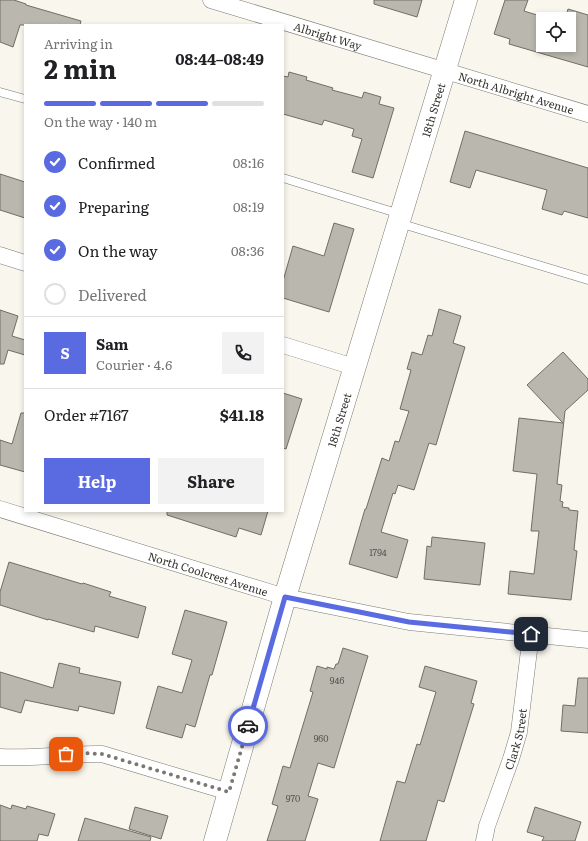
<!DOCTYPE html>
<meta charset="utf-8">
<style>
body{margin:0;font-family:Literata,serif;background:#f2f2f2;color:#202124;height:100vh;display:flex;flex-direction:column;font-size:15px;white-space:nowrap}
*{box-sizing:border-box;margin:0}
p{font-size:13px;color:#757577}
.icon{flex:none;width:22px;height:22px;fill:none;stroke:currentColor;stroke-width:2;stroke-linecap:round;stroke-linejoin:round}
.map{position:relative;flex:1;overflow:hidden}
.panel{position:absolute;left:24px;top:24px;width:260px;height:488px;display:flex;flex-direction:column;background:#fff;border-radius:0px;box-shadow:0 2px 6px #0003}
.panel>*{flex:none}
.fabs{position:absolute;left:536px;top:12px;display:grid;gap:8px}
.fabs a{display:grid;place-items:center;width:40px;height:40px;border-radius:0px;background:#fff;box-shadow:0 2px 6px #0003;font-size:20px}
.pin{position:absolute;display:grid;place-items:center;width:34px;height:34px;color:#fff;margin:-17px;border-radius:8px;box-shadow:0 2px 6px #0006}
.courier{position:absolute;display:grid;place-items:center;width:40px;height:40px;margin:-20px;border:3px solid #5a6be1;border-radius:50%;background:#fff;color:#222;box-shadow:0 1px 5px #0007}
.summary em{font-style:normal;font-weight:700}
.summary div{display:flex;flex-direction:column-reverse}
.summary{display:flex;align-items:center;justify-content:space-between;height:68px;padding:0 20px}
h1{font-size:26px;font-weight:700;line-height:30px}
.bar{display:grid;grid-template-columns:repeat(4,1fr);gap:6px 4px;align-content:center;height:48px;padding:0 20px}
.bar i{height:5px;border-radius:3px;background:#e0e0e0}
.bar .on{background:#5a6be1}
.bar p{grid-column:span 4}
.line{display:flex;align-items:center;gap:10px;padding:0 20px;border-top:1px solid #e0e0e0}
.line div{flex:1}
.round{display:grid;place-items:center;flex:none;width:42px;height:42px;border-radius:0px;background:#f2f2f2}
ol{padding:0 20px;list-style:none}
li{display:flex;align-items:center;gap:12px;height:44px}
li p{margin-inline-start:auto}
li .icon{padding:4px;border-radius:50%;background:#5a6be1;color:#fff;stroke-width:4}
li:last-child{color:#757577}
li i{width:22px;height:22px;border:2px solid #e0e0e0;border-radius:50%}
.primary-button{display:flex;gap:8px;margin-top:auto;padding:8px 20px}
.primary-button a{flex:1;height:46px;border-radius:0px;background:#5a6be1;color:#fff;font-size:16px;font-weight:700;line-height:46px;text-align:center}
.primary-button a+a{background:#f2f2f2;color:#202124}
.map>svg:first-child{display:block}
.building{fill:#bab7ae;stroke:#706e65}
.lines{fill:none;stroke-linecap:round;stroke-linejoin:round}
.lane-casing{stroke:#7c7a72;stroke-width:9}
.street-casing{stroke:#7c7a72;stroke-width:17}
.secondary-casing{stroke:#7c7a72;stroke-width:23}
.lane{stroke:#fff;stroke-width:8}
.street{stroke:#fff;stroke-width:16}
.secondary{stroke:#fff;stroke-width:22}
.done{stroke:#7a7872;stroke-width:4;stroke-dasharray:0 7.2}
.route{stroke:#5a6be1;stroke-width:5}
.labels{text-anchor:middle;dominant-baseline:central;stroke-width:3;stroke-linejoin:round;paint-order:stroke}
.number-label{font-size:9px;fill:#565550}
.street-label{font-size:11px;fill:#353430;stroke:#f9f7ed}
</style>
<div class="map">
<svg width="588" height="841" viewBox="0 0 588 841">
<rect width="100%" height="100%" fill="#f9f7ed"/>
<path class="building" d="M 0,0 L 14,0 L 26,4 L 26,5 L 81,21 L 80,25 L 20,25 L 13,47 L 0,42 Z
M 374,0 L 422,0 L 417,17 L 374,4 Z
M 505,0 L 528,0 L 524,11 L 550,19 L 543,19 L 543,45 L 569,45 L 569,19 L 565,19 L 568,9 L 588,15 L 588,67 L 509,44 L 510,39 L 494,34 Z
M 289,72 L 307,77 L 306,80 L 333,88 L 332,90 L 362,98 L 364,92 L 381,97 L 379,104 L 394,108 L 373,178 L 352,172 L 362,139 L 352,136 L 354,129 L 324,120 L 322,125 L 283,114 L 283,76 L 288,77 Z
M 465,131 L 588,168 L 588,218 L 564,211 L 562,215 L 542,209 L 547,190 L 476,170 L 470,188 L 450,182 Z
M 0,174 L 25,182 L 25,218 L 0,210 Z
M 334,223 L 354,229 L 329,312 L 283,298 L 283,281 L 293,246 L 324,256 Z
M 439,309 L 461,316 L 453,343 L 465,347 L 436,445 L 429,443 L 414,490 L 398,485 L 395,494 L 393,493 L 381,532 L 408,540 L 397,578 L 349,564 L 365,509 L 366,509 L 382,458 L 389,461 L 395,441 L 399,442 L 409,411 L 400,409 L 411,370 L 407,369 L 412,352 L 422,355 L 428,335 L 432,336 Z
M 0,310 L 18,316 L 12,336 L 25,340 L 25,355 L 8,350 L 4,364 L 0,364 Z
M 563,352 L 588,379 L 588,390 L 565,411 L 557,484 L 562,485 L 560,501 L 563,502 L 562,507 L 569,508 L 569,510 L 578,511 L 574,550 L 577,551 L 571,600 L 508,594 L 510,571 L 534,574 L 539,531 L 531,531 L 537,474 L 513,471 L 519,418 L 563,423 L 527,385 Z
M 283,393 L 302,399 L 286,449 L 283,448 Z
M 21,413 L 25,413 L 25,472 L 0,465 L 0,440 L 12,444 Z
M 167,511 L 268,511 L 261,535 L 239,528 L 236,537 L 167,515 Z
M 432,537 L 485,543 L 480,585 L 424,579 L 427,546 L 431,547 Z
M 9,562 L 82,584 L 83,583 L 111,592 L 109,596 L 146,607 L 138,638 L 95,626 L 94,632 L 48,619 L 48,620 L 0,605 L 0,592 Z
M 185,610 L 227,622 L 212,675 L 210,675 L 195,727 L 186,724 L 182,738 L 146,728 L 158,686 L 182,693 L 192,660 L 172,654 Z
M 343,648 L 368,656 L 334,768 L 318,763 L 308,796 L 318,799 L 305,841 L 267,841 L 278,806 L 272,804 L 283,766 L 290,768 L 313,692 L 310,691 L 317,666 L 327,669 L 327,667 L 334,669 L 336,664 L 338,664 Z
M 59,663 L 80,668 L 79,673 L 121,682 L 114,714 L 79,706 L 78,711 L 25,700 L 21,713 L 0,707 L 0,672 L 53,688 Z
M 425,666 L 477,681 L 471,703 L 474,704 L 444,802 L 438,800 L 426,841 L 380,841 L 397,781 L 405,783 L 417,744 L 420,745 L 436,692 L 419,687 Z
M 578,678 L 588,678 L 588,733 L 561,731 L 563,705 L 575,706 Z
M 0,805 L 11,809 L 12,805 L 26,809 L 27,806 L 55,814 L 48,836 L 39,834 L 37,841 L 0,841 Z
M 135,807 L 168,816 L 161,839 L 129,829 Z
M 535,807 L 581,822 L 575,841 L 542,841 L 544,837 L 527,832 Z
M 85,818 L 151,837 L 150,841 L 78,841 Z"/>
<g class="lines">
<g class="lane-casing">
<path id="lane" d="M 0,92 L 25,99
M 283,178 L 400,214
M 399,223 L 588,280"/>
</g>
<g class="street-casing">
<g id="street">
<path id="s1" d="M 211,0 L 588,114"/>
<path d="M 0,255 L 25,263"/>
<path d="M 283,345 L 354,367"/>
<path id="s2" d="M 0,509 L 285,597 L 409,622 L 588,640"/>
<path d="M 0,757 C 34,759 68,753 102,754 L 229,792"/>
<path id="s3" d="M 484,841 L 487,826 L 511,759 L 519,732 L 531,634"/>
</g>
</g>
<g class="secondary-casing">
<g id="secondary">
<path id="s4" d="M 215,841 L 285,597 L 466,0"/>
</g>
</g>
<use href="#lane" class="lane"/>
<use href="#street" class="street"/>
<use href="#secondary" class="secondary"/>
</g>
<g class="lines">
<path class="done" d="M 66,754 L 80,753 L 102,754 L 229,792 L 248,726"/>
<path class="route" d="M 248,726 L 285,597 L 409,622 L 531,634"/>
</g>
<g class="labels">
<g class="number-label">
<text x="378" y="552">1794</text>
<text x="337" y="680">946</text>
<text x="321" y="738">960</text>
<text x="293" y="798">970</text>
</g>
<g class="street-label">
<text stroke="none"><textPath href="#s1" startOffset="122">Albright Way</textPath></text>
<text stroke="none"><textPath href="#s1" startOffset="319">North Albright Avenue</textPath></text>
<text stroke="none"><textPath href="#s4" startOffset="763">18th Street</textPath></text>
<text stroke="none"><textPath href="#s4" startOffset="439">18th Street</textPath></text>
<text stroke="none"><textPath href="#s2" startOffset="218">North Coolcrest Avenue</textPath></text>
<text stroke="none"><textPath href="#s3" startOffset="107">Clark Street</textPath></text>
</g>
</g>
</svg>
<div class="fabs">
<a><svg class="icon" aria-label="locate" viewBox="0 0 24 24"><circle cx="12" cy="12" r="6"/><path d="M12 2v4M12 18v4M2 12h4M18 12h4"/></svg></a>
</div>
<div class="pin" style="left:66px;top:754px;background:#ea580c"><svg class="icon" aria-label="bag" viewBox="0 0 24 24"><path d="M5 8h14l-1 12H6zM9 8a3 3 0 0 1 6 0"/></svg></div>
<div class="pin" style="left:531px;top:634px;background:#1f2937"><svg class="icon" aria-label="home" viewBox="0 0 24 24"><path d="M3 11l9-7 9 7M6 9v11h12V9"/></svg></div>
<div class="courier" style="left:248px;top:726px"><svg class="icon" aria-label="car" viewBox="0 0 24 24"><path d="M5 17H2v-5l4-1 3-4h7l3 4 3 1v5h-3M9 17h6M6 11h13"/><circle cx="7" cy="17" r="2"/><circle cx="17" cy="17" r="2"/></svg></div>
<section class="panel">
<div class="summary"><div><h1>2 min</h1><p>Arriving in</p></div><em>08:44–08:49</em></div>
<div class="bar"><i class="on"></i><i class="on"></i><i class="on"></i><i></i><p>On the way · 140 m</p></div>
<ol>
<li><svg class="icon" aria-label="check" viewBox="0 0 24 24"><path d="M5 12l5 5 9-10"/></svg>Confirmed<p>08:16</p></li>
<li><svg class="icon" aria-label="check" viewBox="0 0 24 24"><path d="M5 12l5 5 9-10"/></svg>Preparing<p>08:19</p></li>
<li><svg class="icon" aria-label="check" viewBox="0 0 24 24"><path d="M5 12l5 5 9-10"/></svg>On the way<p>08:36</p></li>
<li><i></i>Delivered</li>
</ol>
<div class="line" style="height:72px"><b class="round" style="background:#5a6be1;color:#fff">S</b><div><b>Sam</b><p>Courier · 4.6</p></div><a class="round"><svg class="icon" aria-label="phone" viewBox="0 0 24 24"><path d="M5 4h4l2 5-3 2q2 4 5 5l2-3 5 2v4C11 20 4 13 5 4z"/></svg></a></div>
<div class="line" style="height:52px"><div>Order #7167</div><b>$41.18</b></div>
<div class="primary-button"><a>Help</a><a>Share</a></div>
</section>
</div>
